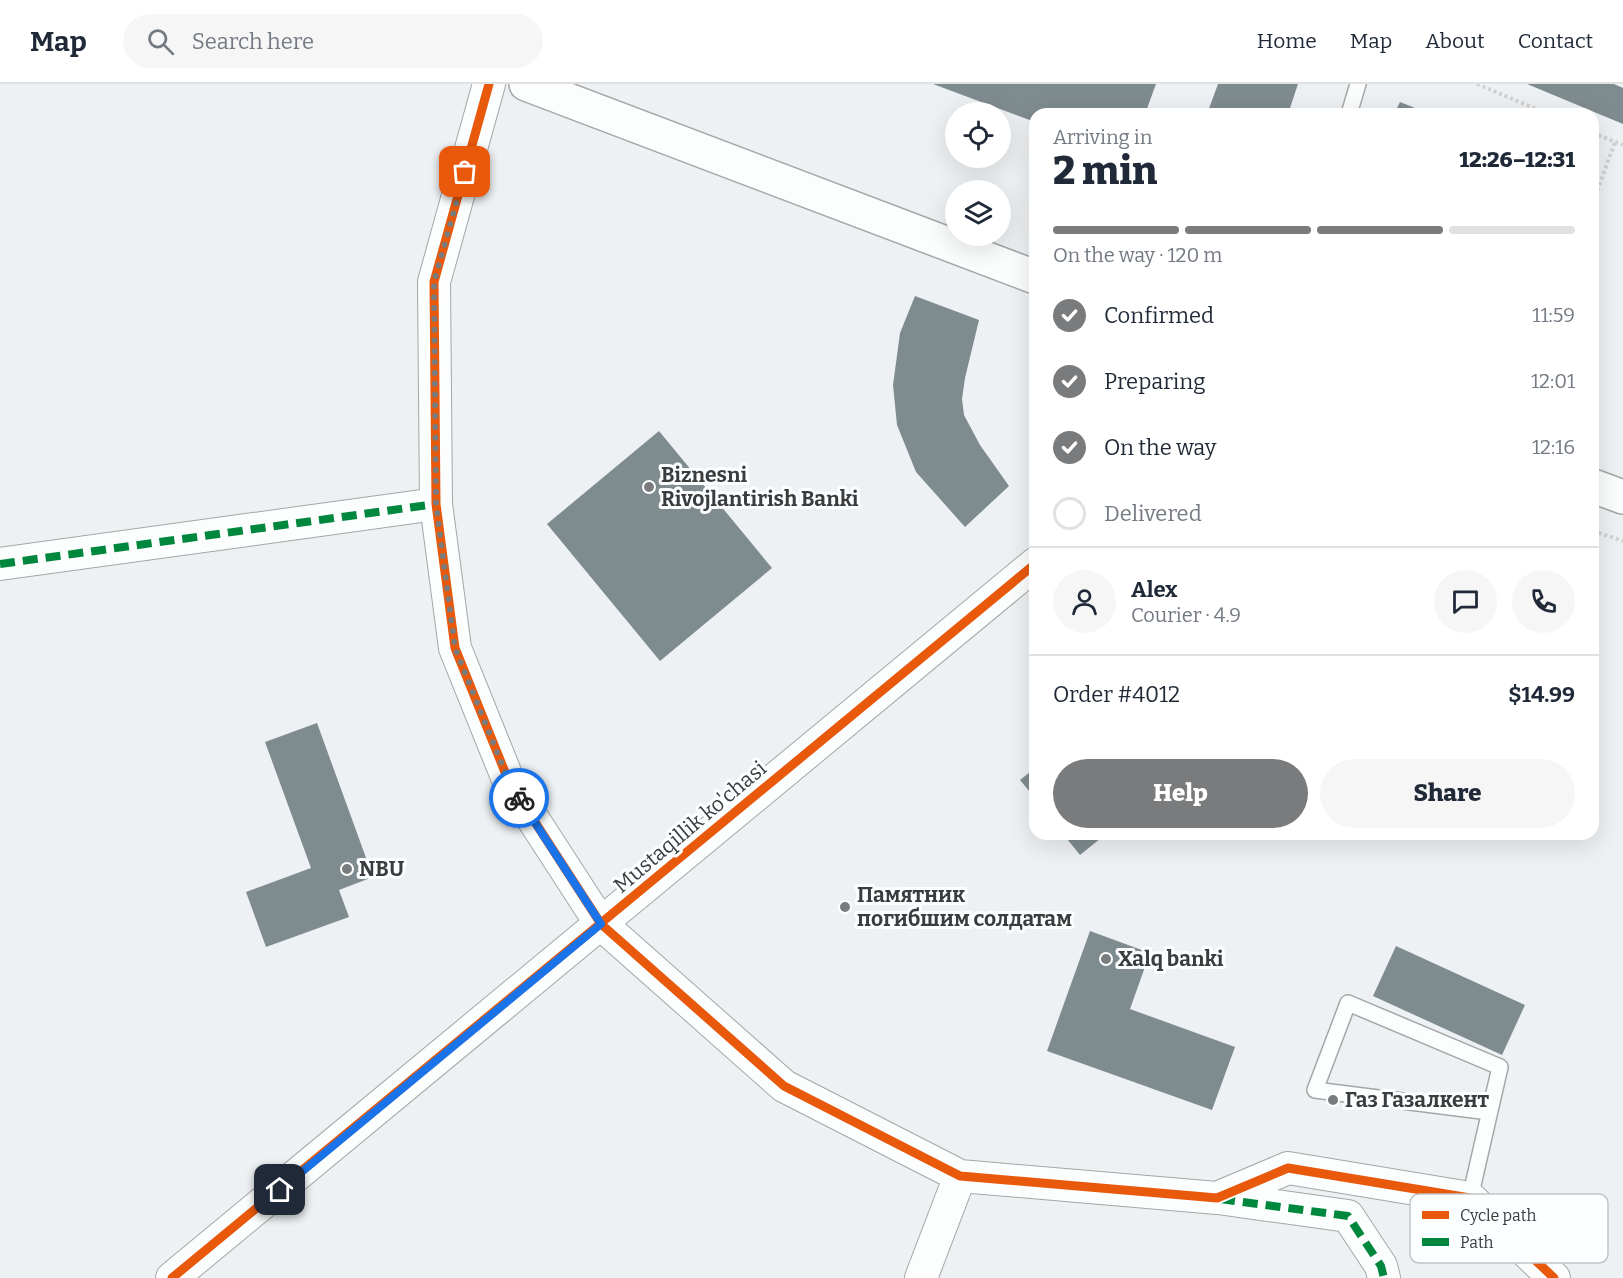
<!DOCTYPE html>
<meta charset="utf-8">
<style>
body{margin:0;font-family:Bitter,serif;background:#f6f6f7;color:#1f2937;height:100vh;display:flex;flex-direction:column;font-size:22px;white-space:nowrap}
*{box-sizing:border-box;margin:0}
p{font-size:20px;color:#747a83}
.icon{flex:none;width:33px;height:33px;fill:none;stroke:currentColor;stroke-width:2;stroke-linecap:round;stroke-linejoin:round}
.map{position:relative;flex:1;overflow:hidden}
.details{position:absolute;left:1029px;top:24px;width:570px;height:732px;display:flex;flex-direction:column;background:#fff;border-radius:18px;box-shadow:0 6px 24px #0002}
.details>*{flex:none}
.buttons{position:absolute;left:945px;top:18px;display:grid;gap:12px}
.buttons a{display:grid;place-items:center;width:66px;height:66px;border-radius:50%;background:#fff;box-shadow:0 6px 24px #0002;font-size:30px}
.pin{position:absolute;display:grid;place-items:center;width:51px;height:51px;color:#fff;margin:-26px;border-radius:12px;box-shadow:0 3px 9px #0006}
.courier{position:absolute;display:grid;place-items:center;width:60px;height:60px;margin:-30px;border:4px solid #1a73e8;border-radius:50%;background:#fff;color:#222;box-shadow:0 2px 8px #0007}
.summary em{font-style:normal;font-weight:800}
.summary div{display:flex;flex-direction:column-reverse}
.summary{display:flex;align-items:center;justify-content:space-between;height:102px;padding:0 24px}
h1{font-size:39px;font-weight:800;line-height:45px}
.bar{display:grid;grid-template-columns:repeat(4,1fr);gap:9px 6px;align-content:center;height:72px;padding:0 24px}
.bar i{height:8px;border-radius:4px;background:#e0e1e3}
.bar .current{background:#797b7d}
.bar p{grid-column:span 4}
.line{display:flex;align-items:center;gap:15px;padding:0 24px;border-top:2px solid #e0e1e3}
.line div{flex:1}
.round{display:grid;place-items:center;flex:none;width:63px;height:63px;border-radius:32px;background:#f6f6f7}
ol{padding:0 24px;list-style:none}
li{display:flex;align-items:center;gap:18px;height:66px}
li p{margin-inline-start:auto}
li .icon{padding:6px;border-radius:50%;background:#797b7d;color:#fff;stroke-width:4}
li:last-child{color:#747a83}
li i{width:33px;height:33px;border:3px solid #e0e1e3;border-radius:50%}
.cta{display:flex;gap:12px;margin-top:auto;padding:12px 24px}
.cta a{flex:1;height:69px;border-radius:36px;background:#797b7d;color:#fff;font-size:24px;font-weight:800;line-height:69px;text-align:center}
.cta a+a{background:#f6f6f7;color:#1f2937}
header{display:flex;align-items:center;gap:36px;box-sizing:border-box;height:84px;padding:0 30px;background:#fff;border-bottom:2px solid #e0e1e3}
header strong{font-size:28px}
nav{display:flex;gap:33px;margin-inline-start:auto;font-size:21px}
.search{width:420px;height:54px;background:#f6f6f7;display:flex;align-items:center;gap:15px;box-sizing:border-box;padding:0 21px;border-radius:33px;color:#747a83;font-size:22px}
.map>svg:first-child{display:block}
.building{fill:#7f8c8f}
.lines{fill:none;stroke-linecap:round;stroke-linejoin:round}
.service-casing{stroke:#a4a6a8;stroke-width:18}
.minor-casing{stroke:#a4a6a8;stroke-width:34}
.secondary-casing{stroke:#a4a6a8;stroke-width:36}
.path{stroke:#d0d1d2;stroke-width:4;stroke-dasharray:3 3;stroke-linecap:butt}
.service{stroke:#fcfdfd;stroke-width:15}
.minor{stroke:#fcfdfd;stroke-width:32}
.secondary{stroke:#fcfdfd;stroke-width:33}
.quiet{stroke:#00873e;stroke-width:8;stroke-dasharray:15 8;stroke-linecap:butt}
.cycleway-casing{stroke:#fdfeff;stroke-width:13}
.cycleway{stroke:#e8590c;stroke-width:9}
.done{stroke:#797b7d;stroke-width:6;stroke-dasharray:0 10.8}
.route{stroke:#1a73e8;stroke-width:8}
.poi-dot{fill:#797b7d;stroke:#fdfeff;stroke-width:2}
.labels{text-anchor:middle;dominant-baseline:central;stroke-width:6;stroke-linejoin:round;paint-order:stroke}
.poi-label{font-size:21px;font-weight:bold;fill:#3a3c3d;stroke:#fdfeff;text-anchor:start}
.street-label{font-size:21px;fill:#3a3c3d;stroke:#fdfeff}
.key{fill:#fdfeff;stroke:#c2c4c5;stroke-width:1.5}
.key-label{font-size:16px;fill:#3a3c3d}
</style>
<header>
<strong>Map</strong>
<div class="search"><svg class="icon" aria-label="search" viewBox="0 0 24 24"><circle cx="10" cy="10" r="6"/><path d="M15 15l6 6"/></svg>Search here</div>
<nav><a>Home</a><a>Map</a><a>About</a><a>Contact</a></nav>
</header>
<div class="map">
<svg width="1623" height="1194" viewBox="0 0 1623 1194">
<rect width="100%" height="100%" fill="#eef1f3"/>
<path class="building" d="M 933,0 L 1156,0 L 1145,30 L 1035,30 L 1035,38 Z
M 1218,0 L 1298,0 L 1288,30 L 1207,30 Z
M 1527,0 L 1614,0 L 1623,4 L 1623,40 Z
M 1400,18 L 1430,30 L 1394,30 Z
M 915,212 L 979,236 L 965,294 L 962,315 L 964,331 L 980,361 L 1009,402 L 965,443 L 916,388 L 897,341 L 893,301 L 900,249 Z
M 659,347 L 772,484 L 660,577 L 547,440 Z
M 317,639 L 373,793 L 339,806 L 349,833 L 266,863 L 246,808 L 311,784 L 265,658 Z
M 1035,684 L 1035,714 L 1020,696 Z
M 1063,750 L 1106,750 L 1080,771 Z
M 1090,847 L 1150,869 L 1130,925 L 1235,963 L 1212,1026 L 1047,967 Z
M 1396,862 L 1525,921 L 1502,971 L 1373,912 Z"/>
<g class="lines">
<g class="service-casing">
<path id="service" d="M 1349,30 L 1358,0
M 1470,1114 L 1500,983 L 1348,919 L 1315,1006 L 1489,1028"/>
</g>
<g class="minor-casing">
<path id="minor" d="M 489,0 L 434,198 L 436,420 L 455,564 L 509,698 L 601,840 L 784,1002 L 960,1092 L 1217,1114 L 1288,1084 L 1470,1114 L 1554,1194
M 0,480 L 436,420
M 1218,1114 L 1348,1132 L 1381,1182 L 1384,1194
M 172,1194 L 1035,480
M 921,1194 L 960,1092"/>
</g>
<g class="secondary-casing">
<path id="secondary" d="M 526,0 L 1035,193
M 1593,402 L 1623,413"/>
</g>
<path class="path" d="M 1477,0 L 1548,30
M 1593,49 L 1623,61
M 1593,118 L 1615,58
M 1593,447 L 1623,457"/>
<use href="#service" class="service"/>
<use href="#minor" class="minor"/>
<use href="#secondary" class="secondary"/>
<path class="quiet" d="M 0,480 L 436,420
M 1220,1115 L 1348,1132 L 1381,1182 L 1384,1194"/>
<g class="cycleway-casing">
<path id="cycleway" d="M 489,0 L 434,198 L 436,420 L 455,564 L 509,698 L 601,840 L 784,1002 L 960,1092 L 1217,1114 L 1288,1084 L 1470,1114 L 1554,1194
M 172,1194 L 1035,480"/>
</g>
<use href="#cycleway" class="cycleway"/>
</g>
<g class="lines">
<path class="done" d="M 465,88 L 434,198 L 436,420 L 455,564 L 509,698 L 519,714"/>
<path class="route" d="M 280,1106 L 601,840 L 519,714"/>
</g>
<g class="poi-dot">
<circle cx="649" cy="403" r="6"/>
<circle cx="347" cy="785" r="6"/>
<circle cx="845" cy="823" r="6"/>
<circle cx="1106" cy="875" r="6"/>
<circle cx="1333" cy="1016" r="6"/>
</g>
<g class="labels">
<g class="poi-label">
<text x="661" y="391">Biznesni<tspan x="661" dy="24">Rivojlantirish Banki</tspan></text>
<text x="359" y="785">NBU</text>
<text x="857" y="811">Памятник<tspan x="857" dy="24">погибшим солдатам</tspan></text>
<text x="1118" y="875">Xalq banki</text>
<text x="1345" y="1016">Газ Газалкент</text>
</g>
<g class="street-label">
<text transform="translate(690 743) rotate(-40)">Mustaqillik ko'chasi</text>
</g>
</g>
<rect x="1410" y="1110" width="198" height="69" rx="9" class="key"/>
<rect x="1422" y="1127" width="27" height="8" fill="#e8590c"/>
<rect x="1422" y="1154" width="27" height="8" fill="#00873e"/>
<g class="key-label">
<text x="1460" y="1137">Cycle path</text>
<text x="1460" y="1164">Path</text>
</g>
</svg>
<div class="buttons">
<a><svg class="icon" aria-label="locate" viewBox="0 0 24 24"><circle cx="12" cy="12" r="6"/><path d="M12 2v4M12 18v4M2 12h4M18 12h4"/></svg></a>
<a><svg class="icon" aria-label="layers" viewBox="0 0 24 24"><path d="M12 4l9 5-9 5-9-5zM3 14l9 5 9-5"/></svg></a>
</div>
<div class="pin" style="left:465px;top:88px;background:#ea580c"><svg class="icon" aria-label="bag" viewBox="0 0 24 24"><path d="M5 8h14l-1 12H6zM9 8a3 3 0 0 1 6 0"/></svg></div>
<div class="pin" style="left:280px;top:1106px;background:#1f2937"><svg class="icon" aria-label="home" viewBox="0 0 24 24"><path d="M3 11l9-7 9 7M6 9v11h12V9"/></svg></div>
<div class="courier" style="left:519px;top:714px"><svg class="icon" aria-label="bike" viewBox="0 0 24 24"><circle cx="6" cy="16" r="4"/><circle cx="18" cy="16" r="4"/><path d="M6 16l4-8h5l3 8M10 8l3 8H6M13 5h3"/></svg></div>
<section class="details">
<div class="summary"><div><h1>2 min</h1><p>Arriving in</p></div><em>12:26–12:31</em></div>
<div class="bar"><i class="current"></i><i class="current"></i><i class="current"></i><i></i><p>On the way · 120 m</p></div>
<ol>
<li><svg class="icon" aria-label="check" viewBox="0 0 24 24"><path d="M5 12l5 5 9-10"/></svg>Confirmed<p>11:59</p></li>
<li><svg class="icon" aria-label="check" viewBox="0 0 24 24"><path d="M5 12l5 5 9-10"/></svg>Preparing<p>12:01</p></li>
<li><svg class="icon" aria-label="check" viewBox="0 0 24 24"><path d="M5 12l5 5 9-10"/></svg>On the way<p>12:16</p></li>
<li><i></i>Delivered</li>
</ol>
<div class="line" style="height:108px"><a class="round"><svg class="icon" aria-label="person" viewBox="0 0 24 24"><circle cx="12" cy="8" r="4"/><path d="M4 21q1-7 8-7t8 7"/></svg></a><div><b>Alex</b><p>Courier · 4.9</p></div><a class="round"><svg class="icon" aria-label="chat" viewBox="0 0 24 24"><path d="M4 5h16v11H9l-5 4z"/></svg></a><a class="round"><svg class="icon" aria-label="phone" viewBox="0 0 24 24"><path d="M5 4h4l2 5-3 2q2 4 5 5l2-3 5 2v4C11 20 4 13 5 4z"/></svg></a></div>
<div class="line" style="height:78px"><div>Order #4012</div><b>$14.99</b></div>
<div class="cta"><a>Help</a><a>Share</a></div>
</section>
</div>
